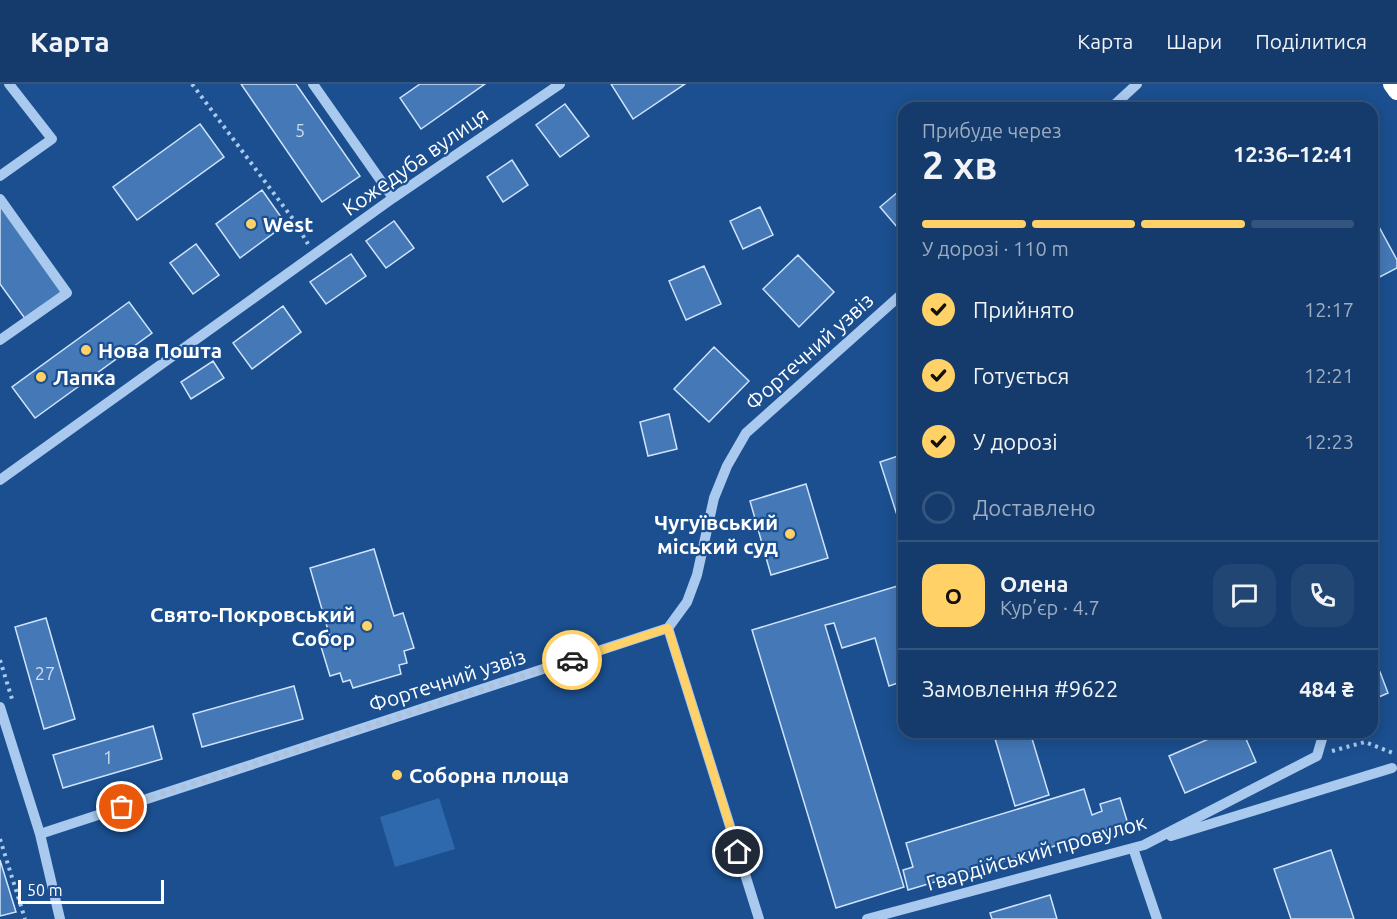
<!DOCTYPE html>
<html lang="uk">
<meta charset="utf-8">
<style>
body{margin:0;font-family:Ubuntu,sans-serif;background:#214673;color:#f1f3f6;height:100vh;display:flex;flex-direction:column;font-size:22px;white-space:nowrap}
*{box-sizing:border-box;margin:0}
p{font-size:20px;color:#9dadc1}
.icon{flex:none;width:33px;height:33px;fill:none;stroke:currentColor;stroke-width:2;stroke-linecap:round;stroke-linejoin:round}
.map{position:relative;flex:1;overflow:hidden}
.details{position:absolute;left:898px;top:18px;width:480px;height:636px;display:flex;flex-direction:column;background:#143b6b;border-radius:18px;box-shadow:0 3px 15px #0003,0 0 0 2px #33557e}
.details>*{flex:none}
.scale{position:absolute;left:18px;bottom:15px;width:146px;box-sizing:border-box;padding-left:6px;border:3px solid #fff;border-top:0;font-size:16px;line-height:21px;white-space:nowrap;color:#fff;-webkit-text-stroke:4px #1b4f8f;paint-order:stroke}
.pin{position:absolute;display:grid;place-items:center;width:51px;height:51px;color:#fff;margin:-26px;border:3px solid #fff;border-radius:50%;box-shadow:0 2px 6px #0007}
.courier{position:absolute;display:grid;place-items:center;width:60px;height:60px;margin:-30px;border:4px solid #ffd166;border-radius:50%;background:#fff;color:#222;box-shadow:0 2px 8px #0007}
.head em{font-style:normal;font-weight:700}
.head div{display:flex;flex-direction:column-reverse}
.head{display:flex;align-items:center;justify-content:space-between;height:102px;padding:0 24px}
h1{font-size:39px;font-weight:700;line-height:45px}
.bar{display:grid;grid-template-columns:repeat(4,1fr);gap:9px 6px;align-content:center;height:72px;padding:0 24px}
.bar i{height:8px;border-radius:4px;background:#33557e}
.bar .selected{background:#ffd166}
.bar p{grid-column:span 4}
.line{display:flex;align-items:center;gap:15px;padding:0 24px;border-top:2px solid #33557e}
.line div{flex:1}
.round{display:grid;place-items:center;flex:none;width:63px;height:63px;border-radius:18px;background:#214673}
ol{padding:0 24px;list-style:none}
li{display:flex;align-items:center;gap:18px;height:66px}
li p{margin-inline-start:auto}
li .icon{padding:6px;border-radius:50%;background:#ffd166;color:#111;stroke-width:4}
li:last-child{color:#9dadc1}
li i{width:33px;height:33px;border:3px solid #33557e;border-radius:50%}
header{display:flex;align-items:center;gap:36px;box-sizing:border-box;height:84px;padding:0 30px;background:#143b6b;border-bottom:2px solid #33557e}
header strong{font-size:28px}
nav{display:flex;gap:33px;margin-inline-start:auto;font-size:21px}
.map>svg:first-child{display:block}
.green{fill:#2e69ad}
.building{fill:#4478b7;stroke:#cfe3fa;stroke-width:1.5}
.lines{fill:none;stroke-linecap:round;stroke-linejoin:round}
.path{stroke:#a9c9ee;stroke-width:4;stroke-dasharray:3 4.5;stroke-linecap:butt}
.minor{stroke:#a9c9ee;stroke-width:10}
.highway{stroke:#fff;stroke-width:18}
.done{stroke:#afc1d8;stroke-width:6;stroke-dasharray:0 10.8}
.route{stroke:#ffd166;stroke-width:8}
.poi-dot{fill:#ffd166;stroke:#1b4f8f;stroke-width:2}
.labels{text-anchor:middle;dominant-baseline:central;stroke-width:4.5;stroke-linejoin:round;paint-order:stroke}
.number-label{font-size:18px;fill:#d0dded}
.street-label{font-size:21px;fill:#fff;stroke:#1b4f8f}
.poi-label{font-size:21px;font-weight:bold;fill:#fff;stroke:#1b4f8f;text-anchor:start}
</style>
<header>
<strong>Карта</strong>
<nav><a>Карта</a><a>Шари</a><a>Поділитися</a></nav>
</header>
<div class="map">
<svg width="1397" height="835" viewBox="0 0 1397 835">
<rect width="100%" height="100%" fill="#1b4f8f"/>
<path class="green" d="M 439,714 L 455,765 L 395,783 L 380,733 Z"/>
<path class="building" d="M 241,0 L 296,0 L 360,92 L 322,118 Z
M 420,0 L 485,0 L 421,45 L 400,14 Z
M 611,0 L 685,0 L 633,35 Z
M 565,20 L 589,52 L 560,73 L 536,41 Z
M 200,40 L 224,73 L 137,136 L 113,103 Z
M 512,76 L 528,101 L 503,118 L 487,93 Z
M 262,106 L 286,140 L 240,174 L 216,140 Z
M 899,107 L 904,113 L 904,137 L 897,143 L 880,123 Z
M 0,120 L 62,208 L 26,236 L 0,200 Z
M 760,123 L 773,151 L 743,165 L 730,137 Z
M 1372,130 L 1397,176 L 1397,184 L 1372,197 Z
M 394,137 L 414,164 L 386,184 L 366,157 Z
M 196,160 L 219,191 L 193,210 L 170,179 Z
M 351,170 L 366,192 L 326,220 L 310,198 Z
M 798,171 L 834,208 L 799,243 L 763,205 Z
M 704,182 L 721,220 L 686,236 L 669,197 Z
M 129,218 L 152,249 L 35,334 L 12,303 Z
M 283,222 L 301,248 L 252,285 L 233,259 Z
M 714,263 L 749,297 L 709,338 L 674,305 Z
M 213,277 L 224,294 L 191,315 L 181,298 Z
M 669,330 L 677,365 L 648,372 L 640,338 Z
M 904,370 L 904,453 L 880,378 Z
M 806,400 L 828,474 L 771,491 L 750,417 Z
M 374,465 L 394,532 L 403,529 L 414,564 L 404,567 L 407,579 L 399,581 L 401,590 L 353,604 L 350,596 L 343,598 L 340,589 L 330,592 L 319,556 L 330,553 L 310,484 Z
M 904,500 L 904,597 L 889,602 L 875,554 L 842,564 L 834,539 L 825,541 L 904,803 L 836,824 L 752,546 Z
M 46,534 L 75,635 L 44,645 L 15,543 Z
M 1380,588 L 1388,609 L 1372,616 L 1372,591 Z
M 294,602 L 303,635 L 202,663 L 193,630 Z
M 153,642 L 162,675 L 63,704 L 53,671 Z
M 993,648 L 1030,648 L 1049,711 L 1015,722 Z
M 1225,648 L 1243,648 L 1256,678 L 1185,709 L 1169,672 Z
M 1084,705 L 1092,731 L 1102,727 L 1100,720 L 1120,714 L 1128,740 L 908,806 L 903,786 L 913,783 L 906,759 Z
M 1331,766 L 1354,835 L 1291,835 L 1274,785 Z
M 0,776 L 16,828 L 0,832 Z
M 1050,811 L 1057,835 L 992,835 L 990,829 Z"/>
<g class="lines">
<path class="path" d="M 192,0 L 293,135 L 308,160
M 0,576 L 12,615
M 1332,667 L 1365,658 L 1393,669
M 0,755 L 25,835"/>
<path class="minor" d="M 313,0 L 393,114
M 1111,24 L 1137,0
M 0,92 L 52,55 L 9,0
M 0,115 L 67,209 L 0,256
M 0,396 L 393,114 L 560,0
M 668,544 L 759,835
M 0,623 L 40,750 L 60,835
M 40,750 L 668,544 L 687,518 L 697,491 L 714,414 L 727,382 L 746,349 L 904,208
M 1171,752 L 1392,684
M 1133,764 L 1157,835
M 867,835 L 1144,761 L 1317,672 L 1324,648"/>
<path class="highway" d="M 1392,0 L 1397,7"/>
</g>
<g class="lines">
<path class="done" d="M 122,723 L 572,576"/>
<path class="route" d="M 572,576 L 668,544 L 738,768"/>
</g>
<g class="poi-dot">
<circle cx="251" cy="140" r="6"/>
<circle cx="86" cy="266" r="6"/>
<circle cx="41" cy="293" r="6"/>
<circle cx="790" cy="450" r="6"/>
<circle cx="367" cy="542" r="6"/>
<circle cx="397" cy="691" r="6"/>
</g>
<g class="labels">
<g class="number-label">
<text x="300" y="46">5</text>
<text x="45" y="589">27</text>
<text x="108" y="673">1</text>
</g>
<g class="street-label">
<text transform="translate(415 77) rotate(-35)">Кожедуба вулиця</text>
<text transform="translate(809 267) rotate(-42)">Фортечний узвіз</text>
<text transform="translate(447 596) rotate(-18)">Фортечний узвіз</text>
<text transform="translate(1036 768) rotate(-16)">Гвардійський провулок</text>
</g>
<g class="poi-label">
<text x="263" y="140">West</text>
<text x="98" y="266">Нова Пошта</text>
<text x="53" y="293">Лапка</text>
<text x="778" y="438" text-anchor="end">Чугуївський<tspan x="778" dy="24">міський суд</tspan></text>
<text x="355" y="530" text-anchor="end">Свято-Покровський<tspan x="355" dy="24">Собор</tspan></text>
<text x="409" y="691">Соборна площа</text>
</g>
</g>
</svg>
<div class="scale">50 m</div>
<div class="pin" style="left:122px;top:723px;background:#ea580c"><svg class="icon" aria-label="bag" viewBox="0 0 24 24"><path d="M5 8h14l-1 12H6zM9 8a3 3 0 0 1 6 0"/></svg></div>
<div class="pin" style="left:738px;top:768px;background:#1f2937"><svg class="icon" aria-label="home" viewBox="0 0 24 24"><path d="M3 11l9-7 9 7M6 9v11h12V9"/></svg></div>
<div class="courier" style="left:572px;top:576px"><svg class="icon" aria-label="car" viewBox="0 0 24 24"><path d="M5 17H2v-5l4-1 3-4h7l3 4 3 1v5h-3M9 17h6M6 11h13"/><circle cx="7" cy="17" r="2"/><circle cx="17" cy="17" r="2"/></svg></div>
<section class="details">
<div class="head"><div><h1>2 хв</h1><p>Прибуде через</p></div><em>12:36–12:41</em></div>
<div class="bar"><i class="selected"></i><i class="selected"></i><i class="selected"></i><i></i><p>У дорозі · 110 m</p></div>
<ol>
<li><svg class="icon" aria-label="check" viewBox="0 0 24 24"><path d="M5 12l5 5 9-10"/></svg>Прийнято<p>12:17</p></li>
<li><svg class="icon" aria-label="check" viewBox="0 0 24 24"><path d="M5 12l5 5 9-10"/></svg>Готується<p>12:21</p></li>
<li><svg class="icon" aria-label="check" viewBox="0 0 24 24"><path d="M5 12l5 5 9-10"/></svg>У дорозі<p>12:23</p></li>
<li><i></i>Доставлено</li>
</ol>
<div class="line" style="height:108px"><b class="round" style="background:#ffd166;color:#111">О</b><div><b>Олена</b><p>Кур’єр · 4.7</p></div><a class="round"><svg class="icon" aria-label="chat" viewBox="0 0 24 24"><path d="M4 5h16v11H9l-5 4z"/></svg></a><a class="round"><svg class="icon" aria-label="phone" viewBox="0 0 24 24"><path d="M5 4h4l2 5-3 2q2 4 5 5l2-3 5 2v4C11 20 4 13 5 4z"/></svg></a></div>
<div class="line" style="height:78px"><div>Замовлення #9622</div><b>484 ₴</b></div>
</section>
</div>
